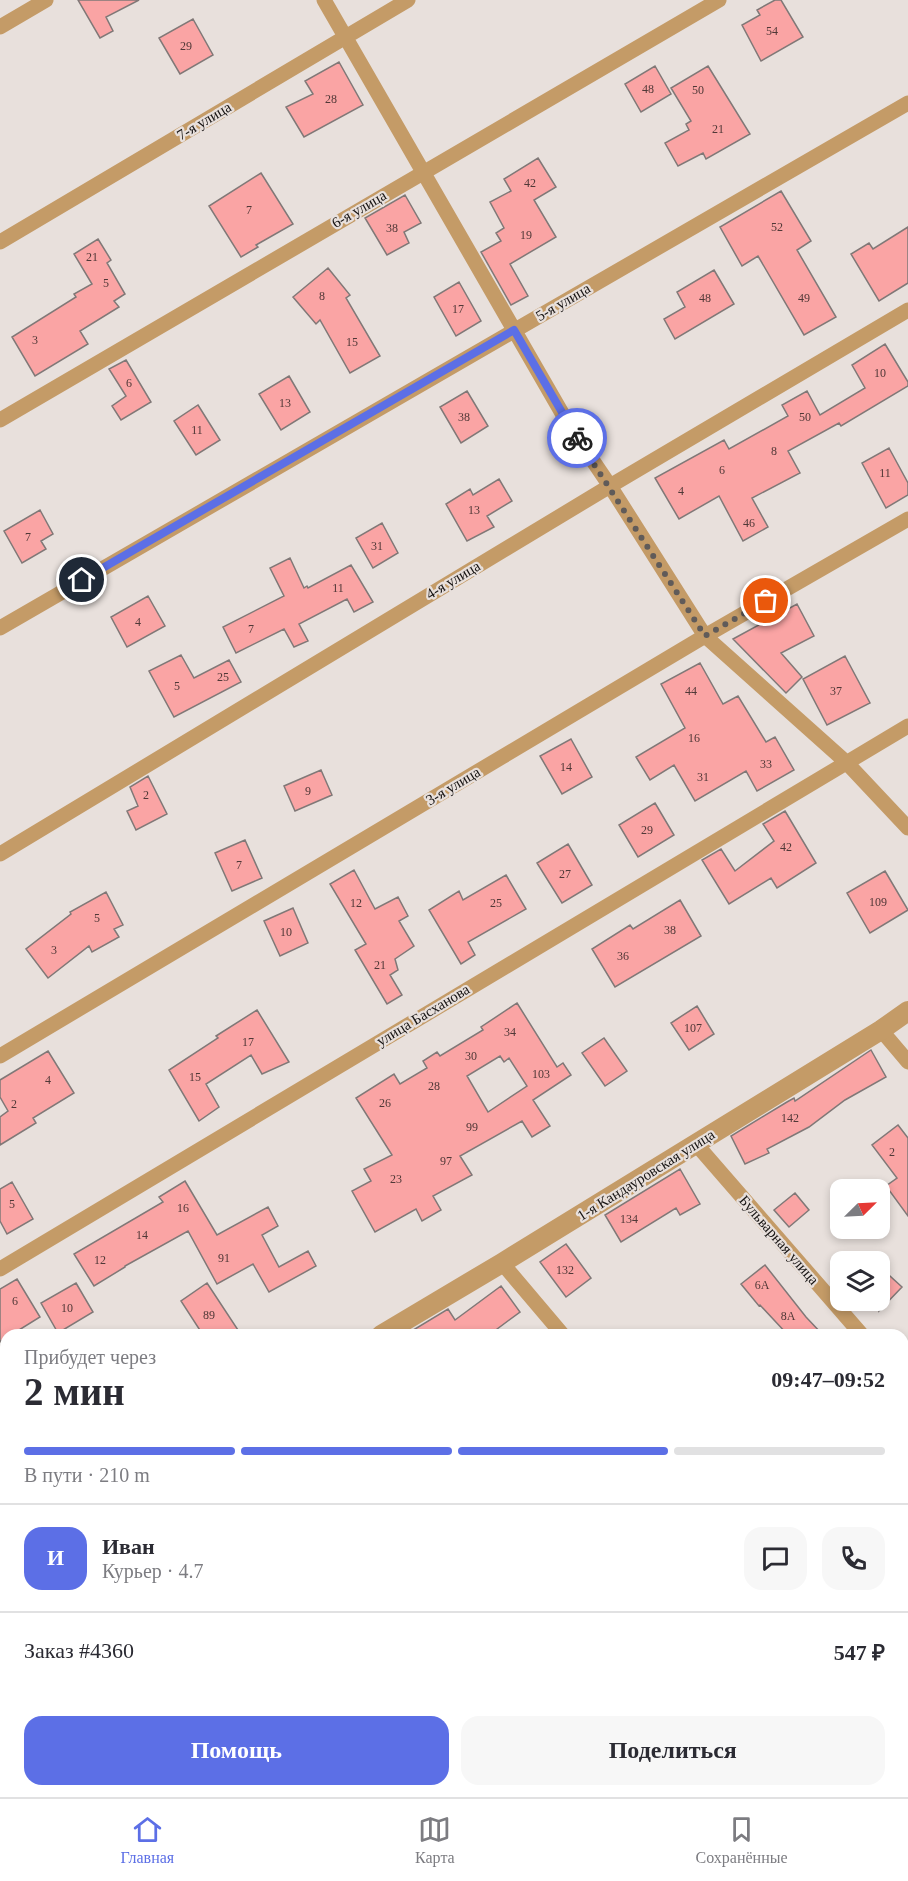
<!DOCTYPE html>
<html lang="ru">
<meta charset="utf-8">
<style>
body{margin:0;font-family:"Times New Roman",serif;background:#f7f7f7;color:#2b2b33;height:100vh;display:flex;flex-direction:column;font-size:22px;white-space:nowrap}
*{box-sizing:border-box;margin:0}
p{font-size:20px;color:#7c7c81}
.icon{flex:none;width:33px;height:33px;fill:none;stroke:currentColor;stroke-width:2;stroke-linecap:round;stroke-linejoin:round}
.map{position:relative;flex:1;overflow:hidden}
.panel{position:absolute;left:0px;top:1329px;width:909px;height:468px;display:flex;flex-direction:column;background:#fff;border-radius:18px 18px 0 0;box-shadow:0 3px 9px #0003}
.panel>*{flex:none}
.needle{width:39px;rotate:66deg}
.buttons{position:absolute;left:830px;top:1179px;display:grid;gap:12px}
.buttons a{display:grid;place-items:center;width:60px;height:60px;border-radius:12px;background:#fff;box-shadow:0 3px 9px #0003;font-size:30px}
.pin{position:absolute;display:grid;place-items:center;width:51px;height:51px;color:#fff;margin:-26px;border:3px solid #fff;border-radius:50%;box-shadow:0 2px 6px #0007}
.courier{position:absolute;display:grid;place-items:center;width:60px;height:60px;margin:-30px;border:4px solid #5c6fe6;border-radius:50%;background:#fff;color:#222;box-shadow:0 2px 8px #0007}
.headline em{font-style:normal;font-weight:700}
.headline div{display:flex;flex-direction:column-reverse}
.headline{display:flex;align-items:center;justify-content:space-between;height:102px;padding:0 24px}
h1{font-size:39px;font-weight:700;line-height:45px}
.bar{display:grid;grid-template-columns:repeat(4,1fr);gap:9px 6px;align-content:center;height:72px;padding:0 24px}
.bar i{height:8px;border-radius:4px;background:#e1e1e2}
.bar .selected{background:#5c6fe6}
.bar p{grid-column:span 4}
.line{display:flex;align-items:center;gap:15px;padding:0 24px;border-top:2px solid #e1e1e2}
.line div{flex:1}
.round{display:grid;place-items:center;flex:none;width:63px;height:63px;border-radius:18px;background:#f7f7f7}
.action{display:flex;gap:12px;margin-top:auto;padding:12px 24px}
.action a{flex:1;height:69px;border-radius:18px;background:#5c6fe6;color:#fff;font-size:24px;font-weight:700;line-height:69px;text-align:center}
.action a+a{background:#f7f7f7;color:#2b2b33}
.tab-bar{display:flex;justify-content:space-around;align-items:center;height:84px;border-top:2px solid #e1e1e2;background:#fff;font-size:16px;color:#7c7c81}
.tab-bar a{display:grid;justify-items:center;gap:3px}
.tab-bar .selected{color:#5c6fe6}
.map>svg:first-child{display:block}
.building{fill:#faa4a4;stroke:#807877;stroke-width:1.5;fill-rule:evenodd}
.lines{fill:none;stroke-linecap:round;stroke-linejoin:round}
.minor{stroke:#c49b67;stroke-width:15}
.tertiary{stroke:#c49b67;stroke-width:20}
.done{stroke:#605b59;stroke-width:6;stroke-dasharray:0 10.8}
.route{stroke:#5c6fe6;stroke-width:8}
.labels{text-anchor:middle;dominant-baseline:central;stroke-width:4.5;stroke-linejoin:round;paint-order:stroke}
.number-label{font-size:12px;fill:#503837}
.street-label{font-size:15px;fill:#171413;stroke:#e8e0dc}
</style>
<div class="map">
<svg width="908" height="1797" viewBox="0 0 908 1797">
<rect width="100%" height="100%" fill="#e8e0dc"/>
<path class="building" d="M 78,0 L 139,0 L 106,17 L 113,31 L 100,38 Z
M 775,0 L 781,0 L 803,37 L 761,61 L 742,25 L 760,15 L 757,10 Z
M 193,19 L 213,55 L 180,74 L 159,38 Z
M 339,62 L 363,105 L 304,137 L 286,107 L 313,94 L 305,81 Z
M 655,66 L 671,94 L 641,112 L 625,84 Z
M 708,66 L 750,134 L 706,159 L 703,153 L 678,166 L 665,143 L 689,130 L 686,124 L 691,121 L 671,88 Z
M 538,158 L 556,187 L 534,200 L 556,237 L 510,264 L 528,296 L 511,305 L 481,252 L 501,241 L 496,233 L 504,228 L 490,202 L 511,191 L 504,179 Z
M 261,173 L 293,224 L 256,245 L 258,247 L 241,257 L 209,206 Z
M 781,191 L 811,241 L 797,250 L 836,317 L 804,335 L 758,256 L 742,266 L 720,227 Z
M 405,195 L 421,223 L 404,232 L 409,243 L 387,255 L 365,218 Z
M 908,227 L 908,283 L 879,301 L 851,254 L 869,243 L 873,249 Z
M 98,239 L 111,260 L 107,263 L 125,294 L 114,301 L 119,307 L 80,331 L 88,344 L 35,376 L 12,337 L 76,297 L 74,294 L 92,284 L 74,254 Z
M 328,268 L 350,295 L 346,298 L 380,356 L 350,373 L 320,320 L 316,324 L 293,297 Z
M 714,270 L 734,304 L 675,339 L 664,319 L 685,307 L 677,292 Z
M 459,282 L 481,321 L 456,336 L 434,297 Z
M 885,344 L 908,382 L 908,386 L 841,426 L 839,423 L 788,451 L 800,473 L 752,498 L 768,527 L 743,541 L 719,496 L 679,519 L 655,478 L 724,440 L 729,449 L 788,416 L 782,405 L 807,391 L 820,415 L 865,388 L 852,365 Z
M 126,360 L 151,402 L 121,420 L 112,406 L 126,396 L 109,369 Z
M 289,376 L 310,412 L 281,430 L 259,394 Z
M 467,391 L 488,426 L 461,443 L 440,407 Z
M 198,405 L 220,440 L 196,455 L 174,421 Z
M 889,448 L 908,483 L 908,495 L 886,508 L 862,463 Z
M 499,479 L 512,501 L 487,516 L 494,527 L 467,541 L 446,504 L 470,489 L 473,495 Z
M 40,510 L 53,534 L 41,541 L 46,549 L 22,563 L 4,531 Z
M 382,523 L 398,553 L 373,568 L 356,538 Z
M 290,558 L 304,588 L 307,586 L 308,588 L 351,565 L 373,602 L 354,612 L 347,599 L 299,624 L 308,641 L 294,647 L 284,629 L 236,653 L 223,627 L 284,596 L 270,568 Z
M 148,596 L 165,626 L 127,647 L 111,617 Z
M 797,604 L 814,636 L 781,653 L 802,677 L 786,693 L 733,639 Z
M 181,655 L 194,678 L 229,660 L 241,682 L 174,717 L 149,671 Z
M 845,656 L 870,703 L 827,725 L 803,679 Z
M 700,663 L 723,704 L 738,696 L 766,742 L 775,737 L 794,770 L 757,791 L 746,771 L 695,801 L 674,765 L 650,780 L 636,757 L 685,728 L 661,684 Z
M 571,739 L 592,777 L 562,794 L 540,756 Z
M 321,770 L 332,795 L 295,811 L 284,786 Z
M 148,776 L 167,814 L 136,830 L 127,811 L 138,806 L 130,787 Z
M 655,803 L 674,835 L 638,857 L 619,825 Z
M 785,811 L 816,863 L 777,888 L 771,878 L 729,904 L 702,860 L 721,849 L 735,871 L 774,841 L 763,824 Z
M 245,840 L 262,878 L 232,891 L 215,853 Z
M 568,844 L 592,885 L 562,903 L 537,863 Z
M 354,870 L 375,909 L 398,897 L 408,916 L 399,921 L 414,946 L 395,959 L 398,970 L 390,975 L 402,995 L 387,1004 L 355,950 L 366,944 L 330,884 Z
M 885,871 L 908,910 L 870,933 L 847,893 Z
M 506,875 L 526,909 L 468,942 L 475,955 L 461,964 L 429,910 L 459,891 L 463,900 Z
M 106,892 L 123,925 L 114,929 L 119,937 L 92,952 L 89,946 L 48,978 L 26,949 L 71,914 L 70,912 Z
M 680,900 L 701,936 L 615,987 L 592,949 L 630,925 L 633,929 Z
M 293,908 L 308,943 L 280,956 L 264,921 Z
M 517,1003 L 557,1067 L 563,1063 L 571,1075 L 533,1100 L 550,1126 L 532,1137 L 522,1121 L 460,1156 L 472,1175 L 433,1196 L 441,1210 L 422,1221 L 416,1209 L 375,1232 L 352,1191 L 371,1181 L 364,1169 L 392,1155 L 356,1098 L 394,1074 L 400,1084 L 427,1068 L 423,1061 L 437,1052 L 440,1056 L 483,1030 L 481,1027 ZM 500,1056 L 504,1062 L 509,1058 L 527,1086 L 488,1112 L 467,1076 Z
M 697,1006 L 714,1034 L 689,1050 L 671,1023 Z
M 257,1010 L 289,1062 L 262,1074 L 251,1055 L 206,1084 L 219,1107 L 199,1121 L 169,1070 L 218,1038 L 216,1036 Z
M 604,1038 L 627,1071 L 605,1086 L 582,1053 Z
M 871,1050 L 886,1077 L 845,1100 L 809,1127 L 767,1149 L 769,1153 L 745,1164 L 731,1136 L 787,1102 L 794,1098 L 795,1101 Z
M 48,1051 L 74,1093 L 33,1118 L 36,1123 L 0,1145 L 0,1117 L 8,1111 L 0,1097 L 0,1080 Z
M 898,1125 L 908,1138 L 908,1216 L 886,1186 L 897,1178 L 872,1145 Z
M 680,1169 L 700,1204 L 680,1215 L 676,1208 L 621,1242 L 605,1215 Z
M 185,1181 L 217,1235 L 268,1207 L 278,1226 L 262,1235 L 279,1267 L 308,1251 L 316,1266 L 269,1292 L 253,1264 L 217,1284 L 188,1231 L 125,1266 L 125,1267 L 94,1286 L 74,1254 L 163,1202 L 159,1197 Z
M 12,1182 L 33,1219 L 7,1234 L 0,1221 L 0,1189 Z
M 795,1193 L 809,1210 L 789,1227 L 774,1210 Z
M 566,1244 L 591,1278 L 566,1297 L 540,1262 Z
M 765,1265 L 806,1317 L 823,1335 L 788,1335 L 760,1305 L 759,1306 L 741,1284 Z
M 879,1266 L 902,1287 L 879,1311 Z
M 17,1279 L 40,1317 L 11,1335 L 6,1335 L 6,1338 L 0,1342 L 0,1289 Z
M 76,1283 L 93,1312 L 58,1333 L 41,1303 Z
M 207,1283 L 238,1330 L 230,1335 L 203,1335 L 181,1301 Z
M 501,1286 L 520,1312 L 489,1335 L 405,1335 L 448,1309 L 455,1320 Z"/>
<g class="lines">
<path class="minor" d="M 324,0 L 570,427 L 610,486 L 705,636 L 846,762 L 908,828
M 0,27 L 46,0
M 0,242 L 408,0
M 0,420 L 719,0
M 0,628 L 908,103
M 0,854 L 610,486 L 908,310
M 881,1030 L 908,1062
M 0,1056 L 705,636 L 908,519
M 696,1144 L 862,1335
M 502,1263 L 563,1335
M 0,1269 L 908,726
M 903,1382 L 908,1388
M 0,1635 L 6,1642
M 903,1711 L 908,1706
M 141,1791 L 147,1797
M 380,1791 L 385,1797
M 806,1797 L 813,1791"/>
<path class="tertiary" d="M 381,1335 L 502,1263 L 881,1030 L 908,1011
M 0,1566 L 6,1562"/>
</g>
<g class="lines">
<path class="done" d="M 577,438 L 705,636 L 766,601"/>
<path class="route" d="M 82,580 L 514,330 L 577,438"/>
</g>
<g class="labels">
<g class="number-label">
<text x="772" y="31">54</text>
<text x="186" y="46">29</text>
<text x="648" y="89">48</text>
<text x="698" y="90">50</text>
<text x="331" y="99">28</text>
<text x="718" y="129">21</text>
<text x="530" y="183">42</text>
<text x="249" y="210">7</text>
<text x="777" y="227">52</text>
<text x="392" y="228">38</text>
<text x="526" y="235">19</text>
<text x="92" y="257">21</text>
<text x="106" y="283">5</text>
<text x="322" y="296">8</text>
<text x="705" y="298">48</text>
<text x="804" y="298">49</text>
<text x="458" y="309">17</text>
<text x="35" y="340">3</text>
<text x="352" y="342">15</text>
<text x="880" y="373">10</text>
<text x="129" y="383">6</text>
<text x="285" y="403">13</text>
<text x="464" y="417">38</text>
<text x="805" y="417">50</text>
<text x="197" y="430">11</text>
<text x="774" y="451">8</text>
<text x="722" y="470">6</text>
<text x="885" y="473">11</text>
<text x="681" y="491">4</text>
<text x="474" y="510">13</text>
<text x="749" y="523">46</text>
<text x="28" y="537">7</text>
<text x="377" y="546">31</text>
<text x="338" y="588">11</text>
<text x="138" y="622">4</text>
<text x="251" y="629">7</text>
<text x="223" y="677">25</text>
<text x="177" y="686">5</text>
<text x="691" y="691">44</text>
<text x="836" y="691">37</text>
<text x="694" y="738">16</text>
<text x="766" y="764">33</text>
<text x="566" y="767">14</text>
<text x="703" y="777">31</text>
<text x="308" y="791">9</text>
<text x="146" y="795">2</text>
<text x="647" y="830">29</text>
<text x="786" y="847">42</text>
<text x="239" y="865">7</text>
<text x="565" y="874">27</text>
<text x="878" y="902">109</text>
<text x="356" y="903">12</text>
<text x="496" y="903">25</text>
<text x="97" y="918">5</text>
<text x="670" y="930">38</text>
<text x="286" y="932">10</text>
<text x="54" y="950">3</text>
<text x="623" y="956">36</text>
<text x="380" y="965">21</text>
<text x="693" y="1028">107</text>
<text x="510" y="1032">34</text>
<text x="248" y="1042">17</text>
<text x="471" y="1056">30</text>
<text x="541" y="1074">103</text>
<text x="195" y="1077">15</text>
<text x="48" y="1080">4</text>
<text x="434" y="1086">28</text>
<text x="385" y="1103">26</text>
<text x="14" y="1104">2</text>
<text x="790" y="1118">142</text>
<text x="472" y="1127">99</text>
<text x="892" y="1152">2</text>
<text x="446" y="1161">97</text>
<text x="396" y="1179">23</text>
<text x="12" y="1204">5</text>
<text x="183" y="1208">16</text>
<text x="629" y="1219">134</text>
<text x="142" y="1235">14</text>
<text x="224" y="1258">91</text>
<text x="100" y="1260">12</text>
<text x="565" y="1270">132</text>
<text x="762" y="1285">6А</text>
<text x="15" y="1301">6</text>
<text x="67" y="1308">10</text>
<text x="209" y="1315">89</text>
<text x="788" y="1316">8А</text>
</g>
<g class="street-label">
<text transform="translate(204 121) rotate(-31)">7-я улица</text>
<text transform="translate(359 209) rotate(-30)">6-я улица</text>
<text transform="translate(563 302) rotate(-30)">5-я улица</text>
<text transform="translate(453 580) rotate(-31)">4-я улица</text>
<text transform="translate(453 786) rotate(-31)">3-я улица</text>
<text transform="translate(423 1015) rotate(-31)">улица Басханова</text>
<text transform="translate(646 1175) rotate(-32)">1-я Кандауровская улица</text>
<text transform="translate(779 1240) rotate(49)">Бульварная улица</text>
</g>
</g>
</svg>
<div class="buttons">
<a><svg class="needle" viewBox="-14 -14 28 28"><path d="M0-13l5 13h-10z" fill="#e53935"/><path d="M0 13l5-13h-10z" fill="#7c7c81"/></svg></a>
<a><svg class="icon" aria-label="layers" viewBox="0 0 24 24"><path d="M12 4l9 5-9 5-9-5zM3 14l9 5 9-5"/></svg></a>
</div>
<div class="pin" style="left:766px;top:601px;background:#ea580c"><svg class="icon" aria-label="bag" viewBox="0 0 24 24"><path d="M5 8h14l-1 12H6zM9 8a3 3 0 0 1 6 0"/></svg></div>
<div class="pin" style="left:82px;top:580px;background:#1f2937"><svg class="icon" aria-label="home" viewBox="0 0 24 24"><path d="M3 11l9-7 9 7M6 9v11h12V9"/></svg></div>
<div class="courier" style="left:577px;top:438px"><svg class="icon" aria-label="bike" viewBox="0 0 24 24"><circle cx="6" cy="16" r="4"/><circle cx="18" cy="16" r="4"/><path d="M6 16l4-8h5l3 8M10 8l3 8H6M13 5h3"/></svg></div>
<section class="panel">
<div class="headline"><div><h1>2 мин</h1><p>Прибудет через</p></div><em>09:47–09:52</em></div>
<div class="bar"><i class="selected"></i><i class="selected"></i><i class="selected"></i><i></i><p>В пути · 210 m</p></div>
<div class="line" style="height:108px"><b class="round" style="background:#5c6fe6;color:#fff">И</b><div><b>Иван</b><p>Курьер · 4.7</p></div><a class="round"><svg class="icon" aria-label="chat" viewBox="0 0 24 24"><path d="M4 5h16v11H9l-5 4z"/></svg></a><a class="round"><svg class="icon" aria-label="phone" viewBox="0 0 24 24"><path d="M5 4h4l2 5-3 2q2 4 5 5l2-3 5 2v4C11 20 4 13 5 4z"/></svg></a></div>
<div class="line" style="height:78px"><div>Заказ #4360</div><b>547 ₽</b></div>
<div class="action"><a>Помощь</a><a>Поделиться</a></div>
</section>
</div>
<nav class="tab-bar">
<a class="selected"><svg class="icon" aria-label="home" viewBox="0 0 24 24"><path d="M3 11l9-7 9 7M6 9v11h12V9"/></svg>Главная</a>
<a><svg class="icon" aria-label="map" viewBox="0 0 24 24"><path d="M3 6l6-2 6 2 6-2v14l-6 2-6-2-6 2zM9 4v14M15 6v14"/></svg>Карта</a>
<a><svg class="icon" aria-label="saved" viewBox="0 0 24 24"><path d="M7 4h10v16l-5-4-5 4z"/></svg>Сохранённые</a>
</nav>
